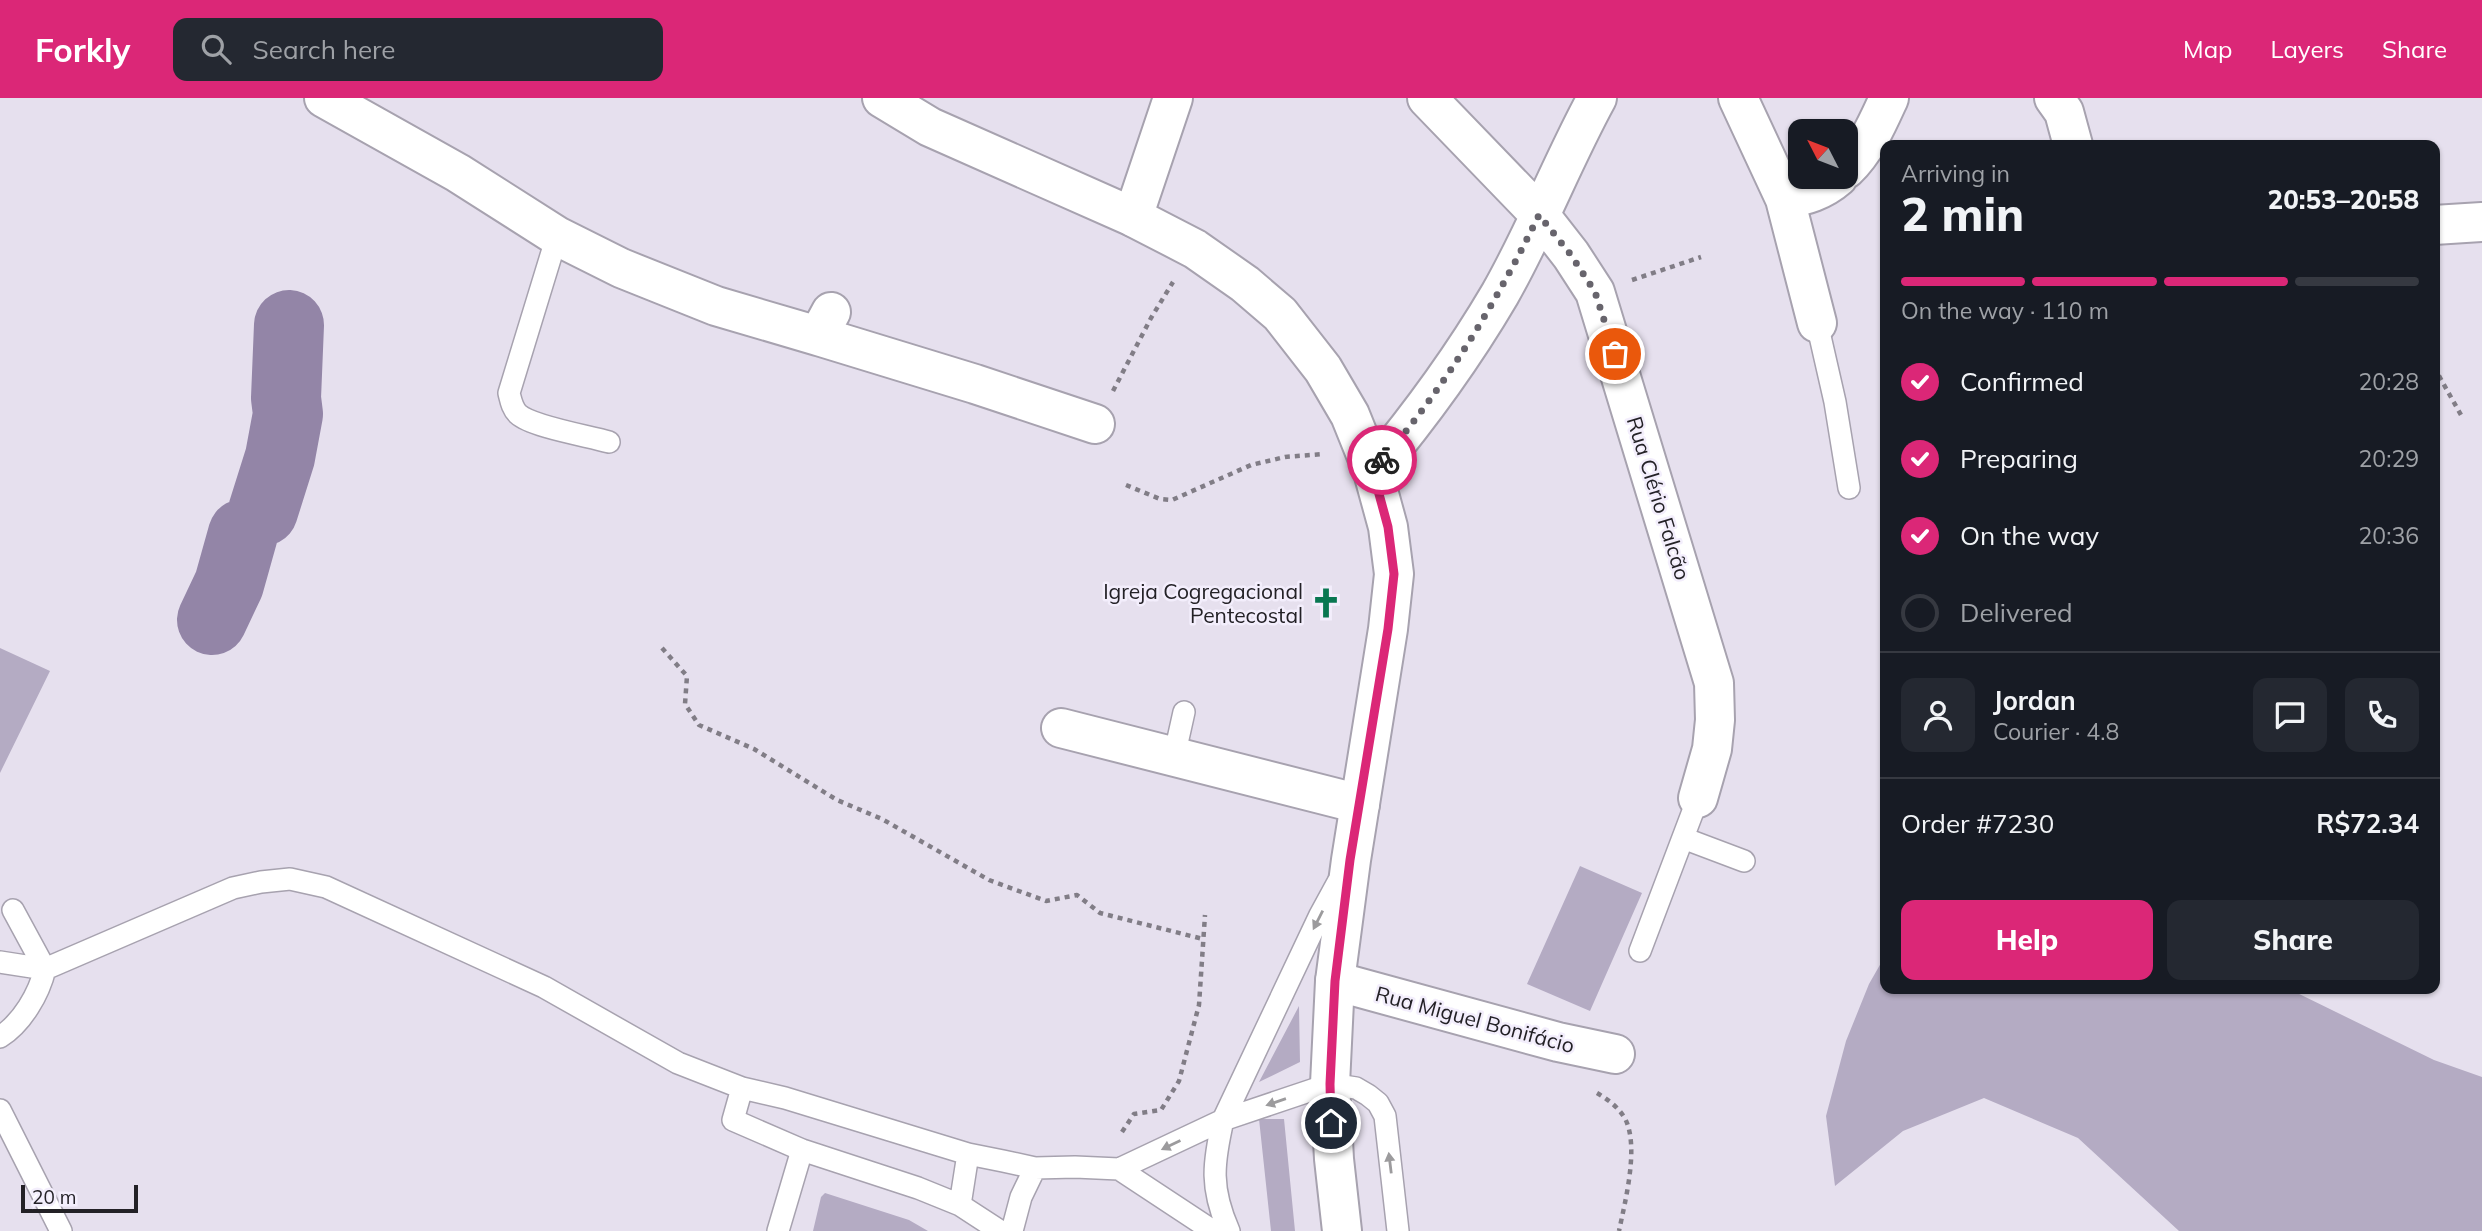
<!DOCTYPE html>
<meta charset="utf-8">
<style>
body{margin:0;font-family:Mulish,sans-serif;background:#242831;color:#f1f3f6;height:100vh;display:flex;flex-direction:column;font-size:26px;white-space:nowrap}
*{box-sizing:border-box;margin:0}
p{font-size:23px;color:#9ea1a6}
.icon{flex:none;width:38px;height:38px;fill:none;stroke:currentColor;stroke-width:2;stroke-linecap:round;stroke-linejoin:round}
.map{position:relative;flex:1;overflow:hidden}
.sheet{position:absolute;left:1880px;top:42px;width:560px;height:854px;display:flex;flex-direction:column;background:#171b24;border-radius:14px;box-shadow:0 2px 5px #0004}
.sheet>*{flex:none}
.needle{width:46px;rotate:312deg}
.controls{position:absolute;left:1788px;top:21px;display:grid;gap:14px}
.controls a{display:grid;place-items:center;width:70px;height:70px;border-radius:14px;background:#171b24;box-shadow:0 2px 5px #0004;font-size:35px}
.scale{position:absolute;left:21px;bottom:18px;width:117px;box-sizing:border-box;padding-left:7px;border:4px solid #232126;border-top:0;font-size:19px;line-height:24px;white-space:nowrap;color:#232126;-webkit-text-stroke:5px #f3eefc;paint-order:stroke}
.pin{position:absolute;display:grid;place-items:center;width:60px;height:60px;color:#fff;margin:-30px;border:4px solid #fff;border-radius:50%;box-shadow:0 2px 7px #0007}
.courier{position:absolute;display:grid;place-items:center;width:70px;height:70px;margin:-35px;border:5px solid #db2777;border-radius:50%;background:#fff;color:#222;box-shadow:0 2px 9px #0007}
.headline em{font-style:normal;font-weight:800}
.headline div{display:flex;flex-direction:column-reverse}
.headline{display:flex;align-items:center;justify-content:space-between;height:119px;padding:0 21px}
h1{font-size:46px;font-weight:800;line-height:52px}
.bar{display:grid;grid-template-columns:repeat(4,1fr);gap:10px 7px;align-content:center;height:84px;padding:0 21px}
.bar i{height:9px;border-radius:5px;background:#363941}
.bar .active{background:#db2777}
.bar p{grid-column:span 4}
.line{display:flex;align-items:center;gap:18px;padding:0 21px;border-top:2px solid #363941}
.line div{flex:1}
.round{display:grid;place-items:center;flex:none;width:74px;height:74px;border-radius:14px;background:#242831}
ol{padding:0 21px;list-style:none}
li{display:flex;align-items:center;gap:21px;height:77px}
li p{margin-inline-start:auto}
li .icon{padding:7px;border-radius:50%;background:#db2777;color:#fff;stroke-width:4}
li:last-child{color:#9ea1a6}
li i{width:38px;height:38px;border:4px solid #363941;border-radius:50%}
.button{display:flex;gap:14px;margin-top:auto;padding:14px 21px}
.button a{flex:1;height:80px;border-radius:14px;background:#db2777;color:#fff;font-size:28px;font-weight:800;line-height:80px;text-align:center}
.button a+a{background:#242831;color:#f1f3f6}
header{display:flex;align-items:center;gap:42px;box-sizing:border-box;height:98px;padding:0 35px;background:#db2777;color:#fff}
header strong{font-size:33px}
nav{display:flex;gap:38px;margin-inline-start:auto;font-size:24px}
.search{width:490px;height:63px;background:#242831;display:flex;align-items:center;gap:18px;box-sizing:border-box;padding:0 24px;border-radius:14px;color:#9ea1a6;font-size:26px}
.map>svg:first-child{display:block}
.green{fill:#b4abc3}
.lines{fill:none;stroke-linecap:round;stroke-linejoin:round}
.river{stroke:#9385a7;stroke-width:70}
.service-casing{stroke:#a7a2af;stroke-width:24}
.minor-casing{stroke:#a7a2af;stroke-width:42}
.secondary-casing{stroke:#a7a2af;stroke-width:42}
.path{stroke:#817d86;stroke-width:4.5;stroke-dasharray:5 5;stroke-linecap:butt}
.service{stroke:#fff;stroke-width:21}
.minor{stroke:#fff;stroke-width:38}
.secondary{stroke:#fff;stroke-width:38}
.oneway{fill:#9c9b9d}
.done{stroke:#67646c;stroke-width:7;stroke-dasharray:0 12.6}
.route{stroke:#db2777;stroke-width:9}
.labels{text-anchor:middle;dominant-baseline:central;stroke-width:5;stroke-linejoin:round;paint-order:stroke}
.street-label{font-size:21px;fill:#232126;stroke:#f3eefc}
.poi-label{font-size:21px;fill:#232126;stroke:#f3eefc;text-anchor:end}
</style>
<header>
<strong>Forkly</strong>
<div class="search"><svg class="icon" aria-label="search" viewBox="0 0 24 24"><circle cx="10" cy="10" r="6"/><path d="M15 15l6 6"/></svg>Search here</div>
<nav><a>Map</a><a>Layers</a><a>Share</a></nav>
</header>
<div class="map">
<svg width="2482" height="1133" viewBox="0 0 2482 1133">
<rect width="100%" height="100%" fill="#e6e0ee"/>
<path class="green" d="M 0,550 L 50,573 L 0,675 Z
M 1580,768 L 1642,795 L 1590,913 L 1527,886 Z
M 1885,858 L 1885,891 L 2289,891 L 2434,962 L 2482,979 L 2482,1133 L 2179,1133 L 2078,1040 L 1984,1000 L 1903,1033 L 1835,1088 L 1826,1018 L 1846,943 L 1869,886 Z
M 1299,908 L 1300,964 L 1259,984 Z
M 1259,1021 L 1284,1021 L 1295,1133 L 1271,1133 Z
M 825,1095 L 909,1122 L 928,1133 L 813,1133 L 821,1099 Z"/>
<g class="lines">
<path class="river" d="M 263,413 L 280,359 L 288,316 L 286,300 L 289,227
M 212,522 L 229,486 L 243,436"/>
<g class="service-casing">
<path id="service" d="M 557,138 L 509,295 C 511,303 512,310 518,316 C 532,329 589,338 609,344
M 1817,225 L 1835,304 L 1849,390
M 1174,659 L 1184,614
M 1683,740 L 1744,763
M 1640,853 L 1698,700
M 0,864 L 45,871 L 233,790 L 261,784 L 290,781 L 326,789 L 544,889 L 678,965 L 742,990 L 785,1000 L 968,1056 L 1003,1063 L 1035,1070 L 1075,1069 L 1119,1071 L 1223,1022 L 1330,986 L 1356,990 L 1368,997 L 1378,1005 L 1385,1018 L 1398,1133
M 0,939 C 22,925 39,896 45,871 L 13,812
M 742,990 L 733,1022 L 802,1052 L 918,1090 L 960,1107 L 1000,1133
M 0,1012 L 61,1133
M 1119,1071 L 1213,1133
M 960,1107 L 968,1056
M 778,1133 L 802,1052
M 1012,1133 L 1021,1099 L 1035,1070
M 1229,1133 C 1210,1090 1213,1066 1223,1022 L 1320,817 L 1338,784"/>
</g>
<g class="minor-casing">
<path id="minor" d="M 324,0 L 458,75 L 557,138 L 621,170 L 716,208 L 818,238 L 831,214
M 1427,0 L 1539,116 L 1571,157 L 1595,194 L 1714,585 L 1715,622 L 1712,651 L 1698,700
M 1738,0 L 1785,101 L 1817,225
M 2054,0 L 2064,14 L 2073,47
M 1846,71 C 1866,52 1878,24 1889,0
M 1785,101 C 1805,98 1822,93 1838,79
M 1133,119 L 1173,0
M 2434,127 L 2482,124
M 818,238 L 975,286 L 1095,326
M 1373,374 C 1420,318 1463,259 1500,196 C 1536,133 1562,64 1597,0
M 1061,630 L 1360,706
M 1335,883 L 1558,944 L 1615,956"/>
</g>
<g class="secondary-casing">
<path id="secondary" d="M 882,0 L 930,29 L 1133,119 L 1195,151 L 1245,186 L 1280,216 L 1323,271 L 1350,317 L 1373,374 L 1388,429 L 1394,476 L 1388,531 L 1351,762 L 1335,883 L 1330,986 L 1334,1061 L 1342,1133"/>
</g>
<path class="path" d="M 1632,182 L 1701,159
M 2434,269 L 2461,317
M 1113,293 L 1151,220 L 1173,184
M 1126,387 L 1160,401 L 1172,402 L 1251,367 L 1285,359 L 1323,356
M 662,550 L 687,578 L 685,606 L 699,627 L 754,651 L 837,702 L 882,721 L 989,782 L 1046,803 L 1077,797 L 1100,815 L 1203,841
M 1597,995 C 1609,1002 1622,1012 1627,1025 C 1638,1054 1625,1104 1619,1133
M 1122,1034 L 1134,1016 L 1161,1012 L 1179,983 L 1199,907 L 1205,817"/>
<use href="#service" class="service"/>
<use href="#minor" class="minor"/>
<use href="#secondary" class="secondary"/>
</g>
<defs><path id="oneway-solid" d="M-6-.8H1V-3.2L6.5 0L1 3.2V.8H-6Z" transform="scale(1.75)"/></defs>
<g class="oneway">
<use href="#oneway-solid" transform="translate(1318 822) rotate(117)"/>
<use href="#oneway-solid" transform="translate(1276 1004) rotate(161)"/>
<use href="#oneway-solid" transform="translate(1171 1047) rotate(154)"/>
<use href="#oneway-solid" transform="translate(1390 1065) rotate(-97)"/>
</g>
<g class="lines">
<path class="done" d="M 1382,362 C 1446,288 1496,205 1539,117 L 1571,157 L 1595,194 L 1615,256"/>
<path class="route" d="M 1331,1025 L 1330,986 L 1335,883 L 1350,762 L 1388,531 L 1394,476 L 1388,429 L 1373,374 L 1382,362"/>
</g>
<defs>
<g id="church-bare" transform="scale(2.415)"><path d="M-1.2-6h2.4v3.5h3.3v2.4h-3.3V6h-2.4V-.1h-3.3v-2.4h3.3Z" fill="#097751" stroke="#f3eefc" stroke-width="2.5" paint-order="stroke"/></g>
</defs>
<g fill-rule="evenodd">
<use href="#church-bare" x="1326" y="505"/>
</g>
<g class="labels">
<g class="street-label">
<text transform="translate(1659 400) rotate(73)">Rua Clério Falcão</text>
<text transform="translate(1475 921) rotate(15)">Rua Miguel Bonifácio</text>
</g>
<g class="poi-label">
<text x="1303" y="493">Igreja Cogregacional<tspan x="1303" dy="24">Pentecostal</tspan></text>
</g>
</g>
</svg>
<div class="controls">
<a><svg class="needle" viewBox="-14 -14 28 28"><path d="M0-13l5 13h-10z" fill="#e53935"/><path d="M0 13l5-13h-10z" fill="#9ea1a6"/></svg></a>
</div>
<div class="scale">20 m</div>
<div class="pin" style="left:1615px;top:256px;background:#ea580c"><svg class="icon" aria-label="bag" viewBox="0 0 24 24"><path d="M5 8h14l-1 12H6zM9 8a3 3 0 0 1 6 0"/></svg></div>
<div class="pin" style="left:1331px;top:1025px;background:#1f2937"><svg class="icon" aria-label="home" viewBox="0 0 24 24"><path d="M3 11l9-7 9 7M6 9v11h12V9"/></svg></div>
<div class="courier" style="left:1382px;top:362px"><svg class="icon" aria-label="bike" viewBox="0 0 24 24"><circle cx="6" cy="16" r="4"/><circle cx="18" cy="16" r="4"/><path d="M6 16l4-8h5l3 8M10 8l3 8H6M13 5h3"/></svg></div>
<section class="sheet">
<div class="headline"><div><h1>2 min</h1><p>Arriving in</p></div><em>20:53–20:58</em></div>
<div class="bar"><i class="active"></i><i class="active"></i><i class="active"></i><i></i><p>On the way · 110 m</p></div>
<ol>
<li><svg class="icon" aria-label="check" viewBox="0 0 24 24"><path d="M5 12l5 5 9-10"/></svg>Confirmed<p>20:28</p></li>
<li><svg class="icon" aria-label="check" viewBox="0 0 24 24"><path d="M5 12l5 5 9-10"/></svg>Preparing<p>20:29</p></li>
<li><svg class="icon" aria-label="check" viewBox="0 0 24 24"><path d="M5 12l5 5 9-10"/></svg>On the way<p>20:36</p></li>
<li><i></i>Delivered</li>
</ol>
<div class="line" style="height:126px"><a class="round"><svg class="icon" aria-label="person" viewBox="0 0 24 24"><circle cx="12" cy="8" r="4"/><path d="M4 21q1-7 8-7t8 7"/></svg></a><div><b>Jordan</b><p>Courier · 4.8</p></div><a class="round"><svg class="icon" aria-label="chat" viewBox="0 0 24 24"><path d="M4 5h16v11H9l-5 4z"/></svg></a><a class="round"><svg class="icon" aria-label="phone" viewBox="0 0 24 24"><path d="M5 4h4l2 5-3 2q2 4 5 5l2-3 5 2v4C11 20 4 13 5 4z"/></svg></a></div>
<div class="line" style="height:91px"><div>Order #7230</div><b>R$72.34</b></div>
<div class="button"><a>Help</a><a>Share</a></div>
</section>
</div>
